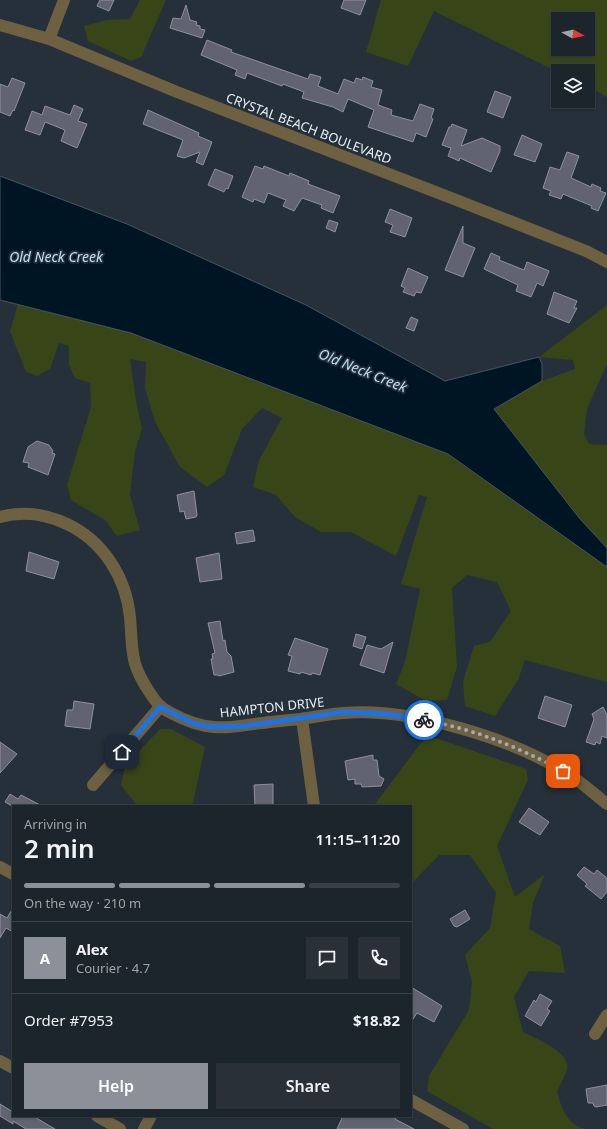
<!DOCTYPE html>
<meta charset="utf-8">
<style>
body{margin:0;font-family:"Noto Sans",sans-serif;background:#293038;color:#f1f3f6;height:100vh;display:flex;flex-direction:column;font-size:15px;white-space:nowrap}
*{box-sizing:border-box;margin:0}
p{font-size:13px;color:#a0a4a9}
.icon{flex:none;width:22px;height:22px;fill:none;stroke:currentColor;stroke-width:2;stroke-linecap:round;stroke-linejoin:round}
.map{position:relative;flex:1;overflow:hidden}
.drawer{position:absolute;left:12px;top:805px;width:400px;height:312px;display:flex;flex-direction:column;background:#1c242c;border-radius:0px;box-shadow:0 1px 3px #0004,0 0 0 1px #3a4148}
.drawer>*{flex:none}
.needle{width:26px;rotate:98deg}
.tools{position:absolute;left:551px;top:12px;display:grid;gap:8px}
.tools a{display:grid;place-items:center;width:44px;height:44px;border-radius:0px;background:#1c242c;box-shadow:0 1px 3px #0004,0 0 0 1px #3a4148;font-size:20px}
.pin{position:absolute;display:grid;place-items:center;width:34px;height:34px;color:#fff;margin:-17px;border-radius:8px;box-shadow:0 2px 6px #0006}
.courier{position:absolute;display:grid;place-items:center;width:40px;height:40px;margin:-20px;border:3px solid #1a73e8;border-radius:50%;background:#fff;color:#222;box-shadow:0 1px 5px #0007}
.overview em{font-style:normal;font-weight:600}
.overview div{display:flex;flex-direction:column-reverse}
.overview{display:flex;align-items:center;justify-content:space-between;height:68px;padding:0 12px}
h1{font-size:26px;font-weight:600;line-height:30px}
.bar{display:grid;grid-template-columns:repeat(4,1fr);gap:6px 4px;align-content:center;height:48px;padding:0 12px}
.bar i{height:5px;border-radius:3px;background:#3a4148}
.bar .current{background:#8c9099}
.bar p{grid-column:span 4}
.line{display:flex;align-items:center;gap:10px;padding:0 12px;border-top:1px solid #3a4148}
.line div{flex:1}
.round{display:grid;place-items:center;flex:none;width:42px;height:42px;border-radius:0px;background:#293038}
.action{display:flex;gap:8px;margin-top:auto;padding:8px 12px}
.action a{flex:1;height:46px;border-radius:0px;background:#8c9099;color:#fff;font-size:16px;font-weight:600;line-height:46px;text-align:center}
.action a+a{background:#293038;color:#f1f3f6}
.map>svg:first-child{display:block}
.green{fill:#384617;fill-rule:evenodd}
.water{fill:#001524;stroke:#455662}
.building{fill:#626371;stroke:#8f909f}
.lines{fill:none;stroke-linecap:round;stroke-linejoin:round}
.minor{stroke:#6e6142;stroke-width:12}
.done{stroke:#a2abb2;stroke-width:4;stroke-dasharray:0 7.2}
.route{stroke:#1a73e8;stroke-width:5}
.labels{text-anchor:middle;dominant-baseline:central;stroke-width:3.5;stroke-linejoin:round;paint-order:stroke}
.street-label{font-size:13px;fill:#e6edf3;stroke:#25303a}
.water-label{font-size:14px;font-style:italic;fill:#bae0fb;stroke:#25303a}
</style>
<div class="map">
<svg width="607" height="1129" viewBox="0 0 607 1129">
<rect width="100%" height="100%" fill="#25303a"/>
<path class="green" d="M 140,0 L 166,0 L 141,57 L 131,61 L 88,41 L 84,26 L 107,20 L 130,19 Z
M 381,0 L 607,0 L 607,97 L 588,86 L 588,71 L 558,72 L 434,11 L 408,66 L 366,52 ZM 558,19 L 588,19 L 588,49 L 558,49 Z
M 18,304 L 131,333 L 448,454 L 607,567 L 607,682 L 525,660 L 518,680 L 495,716 L 465,706 L 463,682 L 474,646 L 490,642 L 511,611 L 497,582 L 467,575 L 452,588 L 457,667 L 447,700 L 426,701 L 396,684 L 405,662 L 420,589 L 401,584 L 427,497 L 419,495 L 396,556 L 351,532 L 321,532 L 295,517 L 276,495 L 253,487 L 259,460 L 282,418 L 262,408 L 242,429 L 224,475 L 207,487 L 180,467 L 155,422 L 145,388 L 146,362 L 130,359 L 136,401 L 142,429 L 135,451 L 130,495 L 140,530 L 117,536 L 106,521 L 71,500 L 67,485 L 91,407 L 90,383 L 75,378 L 69,365 L 69,346 L 59,343 L 50,369 L 37,376 L 26,372 L 10,331 Z
M 607,305 L 607,364 L 587,409 L 584,434 L 589,444 L 607,445 L 607,548 L 580,519 L 494,409 L 542,381 L 575,369 L 573,360 L 539,357 Z
M 160,729 L 171,729 L 205,747 L 193,803 L 189,806 L 140,806 L 135,803 L 121,785 L 125,766 Z
M 427,735 L 526,769 L 528,780 L 497,846 L 515,897 L 545,874 L 533,903 L 529,929 L 560,946 L 565,973 L 529,971 L 514,997 L 523,1032 C 535,1038 571,1052 567,1069 C 565,1077 560,1085 557,1092 C 562,1109 567,1125 586,1129 L 493,1129 L 427,1091 L 429,1076 L 469,1010 L 472,982 L 465,955 L 490,928 L 496,893 L 470,855 L 439,855 L 411,884 L 411,806 L 371,806 L 375,804 Z"/>
<path class="water" d="M 0,176 L 127,224 L 306,305 L 445,381 L 539,357 L 542,364 L 542,381 L 494,409 L 580,519 L 607,548 L 607,567 L 448,454 L 131,333 L 0,300 Z"/>
<path class="building" d="M 100,0 L 114,0 L 109,11 L 97,6 Z
M 344,0 L 366,0 L 360,15 L 341,8 Z
M 186,5 L 190,20 L 197,22 L 196,25 L 200,26 L 200,29 L 205,30 L 202,38 L 170,28 L 173,18 L 181,19 Z
M 207,40 L 232,50 L 231,52 L 308,79 L 310,74 L 321,77 L 318,86 L 338,94 L 344,79 L 354,83 L 356,78 L 362,80 L 363,77 L 373,81 L 371,87 L 382,90 L 378,105 L 392,110 L 391,115 L 413,121 L 420,104 L 434,109 L 431,118 L 433,119 L 426,137 L 416,133 L 413,142 L 368,127 L 374,110 L 348,99 L 343,112 L 333,107 L 302,98 L 304,92 L 283,84 L 282,86 L 247,73 L 245,79 L 235,75 L 237,70 L 201,55 Z
M 12,78 L 25,83 L 14,111 L 13,110 L 10,116 L 0,112 L 0,84 L 8,87 Z
M 495,91 L 511,97 L 503,118 L 487,112 Z
M 74,105 L 83,109 L 78,121 L 87,124 L 77,148 L 61,141 L 65,130 L 45,122 L 40,135 L 25,130 L 32,111 L 42,115 L 45,106 L 70,115 Z
M 148,110 L 199,133 L 198,136 L 212,142 L 203,165 L 196,162 L 200,152 L 184,158 L 177,156 L 183,140 L 143,124 Z
M 452,124 L 467,130 L 461,146 L 482,138 L 500,146 L 500,151 L 491,172 L 460,158 L 459,161 L 448,156 L 451,148 L 442,145 L 449,127 L 451,127 Z
M 522,135 L 542,144 L 535,162 L 514,155 Z
M 567,152 L 579,156 L 571,178 L 591,187 L 592,184 L 601,188 L 600,191 L 606,193 L 598,211 L 591,208 L 592,206 L 563,194 L 561,199 L 549,195 L 551,191 L 543,188 L 550,167 L 560,170 Z
M 255,166 L 263,169 L 264,166 L 289,176 L 290,173 L 309,181 L 308,184 L 340,196 L 333,213 L 321,208 L 322,205 L 302,198 L 294,211 L 283,206 L 286,200 L 268,193 L 264,203 L 254,199 L 253,202 L 242,197 Z
M 215,169 L 233,176 L 228,189 L 226,188 L 224,192 L 208,185 Z
M 390,209 L 412,218 L 405,237 L 390,232 L 393,225 L 385,222 Z
M 329,220 L 338,223 L 335,232 L 326,228 Z
M 463,226 L 463,243 L 475,248 L 463,277 L 445,270 Z
M 491,253 L 500,257 L 499,260 L 524,270 L 527,262 L 549,271 L 543,286 L 537,283 L 531,297 L 516,291 L 518,285 L 484,269 Z
M 408,268 L 428,277 L 421,293 L 416,292 L 414,296 L 403,292 L 405,288 L 401,286 Z
M 554,292 L 577,301 L 574,308 L 577,308 L 569,323 L 547,314 Z
M 411,317 L 418,320 L 414,331 L 406,328 Z
M 37,441 L 49,445 L 53,451 L 52,453 L 55,454 L 48,475 L 28,467 L 29,463 L 23,462 L 28,447 Z
M 194,491 L 197,515 L 196,517 L 186,519 L 184,511 L 180,512 L 177,495 Z
M 253,530 L 255,541 L 237,544 L 235,533 Z
M 29,552 L 59,562 L 54,579 L 26,571 Z
M 219,553 L 222,579 L 200,582 L 196,558 Z
M 220,621 L 223,641 L 225,640 L 227,652 L 231,656 L 234,672 L 219,676 L 218,675 L 214,675 L 211,659 L 213,659 L 212,654 L 215,653 L 208,623 Z
M 356,634 L 366,637 L 362,649 L 353,646 Z
M 295,638 L 328,649 L 320,675 L 312,673 L 311,675 L 301,672 L 300,674 L 288,671 L 292,656 L 288,655 Z
M 393,642 L 384,673 L 360,665 L 367,645 L 381,649 Z
M 545,696 L 572,705 L 565,727 L 538,718 Z
M 74,701 L 94,704 L 90,729 L 65,726 L 67,710 L 73,710 Z
M 603,707 L 607,715 L 607,738 L 602,736 L 600,744 L 596,742 L 595,745 L 586,742 L 594,719 L 592,714 Z
M 0,742 L 17,754 L 0,773 Z
M 373,755 L 373,760 L 377,760 L 379,776 L 384,779 L 381,786 L 362,787 L 361,784 L 355,784 L 355,779 L 348,780 L 345,761 Z
M 273,784 L 273,806 L 255,806 L 254,785 Z
M 10,794 L 18,799 L 21,795 L 42,806 L 12,806 L 5,802 Z
M 529,808 L 549,822 L 540,835 L 519,822 Z
M 584,867 L 594,874 L 597,870 L 607,878 L 607,892 L 601,899 L 585,886 L 587,884 L 577,875 Z
M 13,908 L 13,932 L 6,928 L 0,938 L 0,914 L 7,918 Z
M 465,910 L 470,919 L 457,927 L 454,926 L 450,919 Z
M 411,987 L 442,1006 L 434,1022 L 417,1013 L 411,1022 Z
M 540,994 L 552,1001 L 547,1009 L 550,1011 L 541,1026 L 525,1016 L 534,1000 L 536,1002 Z
M 607,1085 L 607,1105 L 596,1107 L 594,1106 L 593,1103 L 588,1103 L 586,1089 Z
M 0,1104 L 13,1112 L 13,1116 L 33,1116 L 55,1129 L 26,1129 L 13,1121 L 13,1124 L 0,1116 Z
M 343,1116 L 397,1116 L 395,1119 L 414,1129 L 337,1129 Z"/>
<g class="lines">
<path class="minor" d="M 0,25 L 49,39 L 177,92 L 459,201 L 586,251 L 607,262
M 49,39 L 64,0
M 0,517 C 22,511 46,514 67,524 C 103,541 126,577 130,617 C 133,651 129,662 150,693 C 156,702 160,708 171,713 C 184,720 199,726 214,727 C 231,729 247,724 263,723 C 276,721 289,720 301,719 C 315,717 329,714 343,713 C 410,707 515,739 571,776 C 584,784 595,795 607,804
M 302,719 L 314,806
M 93,785 L 160,707
M 0,867 L 13,874
M 595,1034 L 607,1015
M 0,1061 L 13,1068
M 411,1100 L 463,1129
M 97,1116 L 120,1129
M 144,1129 L 151,1116"/>
</g>
<g class="lines">
<path class="done" d="M 424,720 C 477,730 515,746 563,771"/>
<path class="route" d="M 122,752 L 160,707 L 195,724 L 213,727 L 246,726 L 343,712 L 386,714 L 424,720"/>
</g>
<g class="labels">
<g class="street-label">
<text transform="translate(309 128) rotate(21)">CRYSTAL BEACH BOULEVARD</text>
<text transform="translate(272 707) rotate(-6)">HAMPTON DRIVE</text>
</g>
<g class="water-label">
<text x="56" y="256">Old Neck Creek</text>
<text transform="translate(363 370) rotate(22)">Old Neck Creek</text>
</g>
</g>
</svg>
<div class="tools">
<a><svg class="needle" viewBox="-14 -14 28 28"><path d="M0-13l5 13h-10z" fill="#e53935"/><path d="M0 13l5-13h-10z" fill="#a0a4a9"/></svg></a>
<a><svg class="icon" aria-label="layers" viewBox="0 0 24 24"><path d="M12 4l9 5-9 5-9-5zM3 14l9 5 9-5"/></svg></a>
</div>
<div class="pin" style="left:563px;top:771px;background:#ea580c"><svg class="icon" aria-label="bag" viewBox="0 0 24 24"><path d="M5 8h14l-1 12H6zM9 8a3 3 0 0 1 6 0"/></svg></div>
<div class="pin" style="left:122px;top:752px;background:#1f2937"><svg class="icon" aria-label="home" viewBox="0 0 24 24"><path d="M3 11l9-7 9 7M6 9v11h12V9"/></svg></div>
<div class="courier" style="left:424px;top:720px"><svg class="icon" aria-label="bike" viewBox="0 0 24 24"><circle cx="6" cy="16" r="4"/><circle cx="18" cy="16" r="4"/><path d="M6 16l4-8h5l3 8M10 8l3 8H6M13 5h3"/></svg></div>
<section class="drawer">
<div class="overview"><div><h1>2 min</h1><p>Arriving in</p></div><em>11:15–11:20</em></div>
<div class="bar"><i class="current"></i><i class="current"></i><i class="current"></i><i></i><p>On the way · 210 m</p></div>
<div class="line" style="height:72px"><b class="round" style="background:#8c9099;color:#fff">A</b><div><b>Alex</b><p>Courier · 4.7</p></div><a class="round"><svg class="icon" aria-label="chat" viewBox="0 0 24 24"><path d="M4 5h16v11H9l-5 4z"/></svg></a><a class="round"><svg class="icon" aria-label="phone" viewBox="0 0 24 24"><path d="M5 4h4l2 5-3 2q2 4 5 5l2-3 5 2v4C11 20 4 13 5 4z"/></svg></a></div>
<div class="line" style="height:52px"><div>Order #7953</div><b>$18.82</b></div>
<div class="action"><a>Help</a><a>Share</a></div>
</section>
</div>
